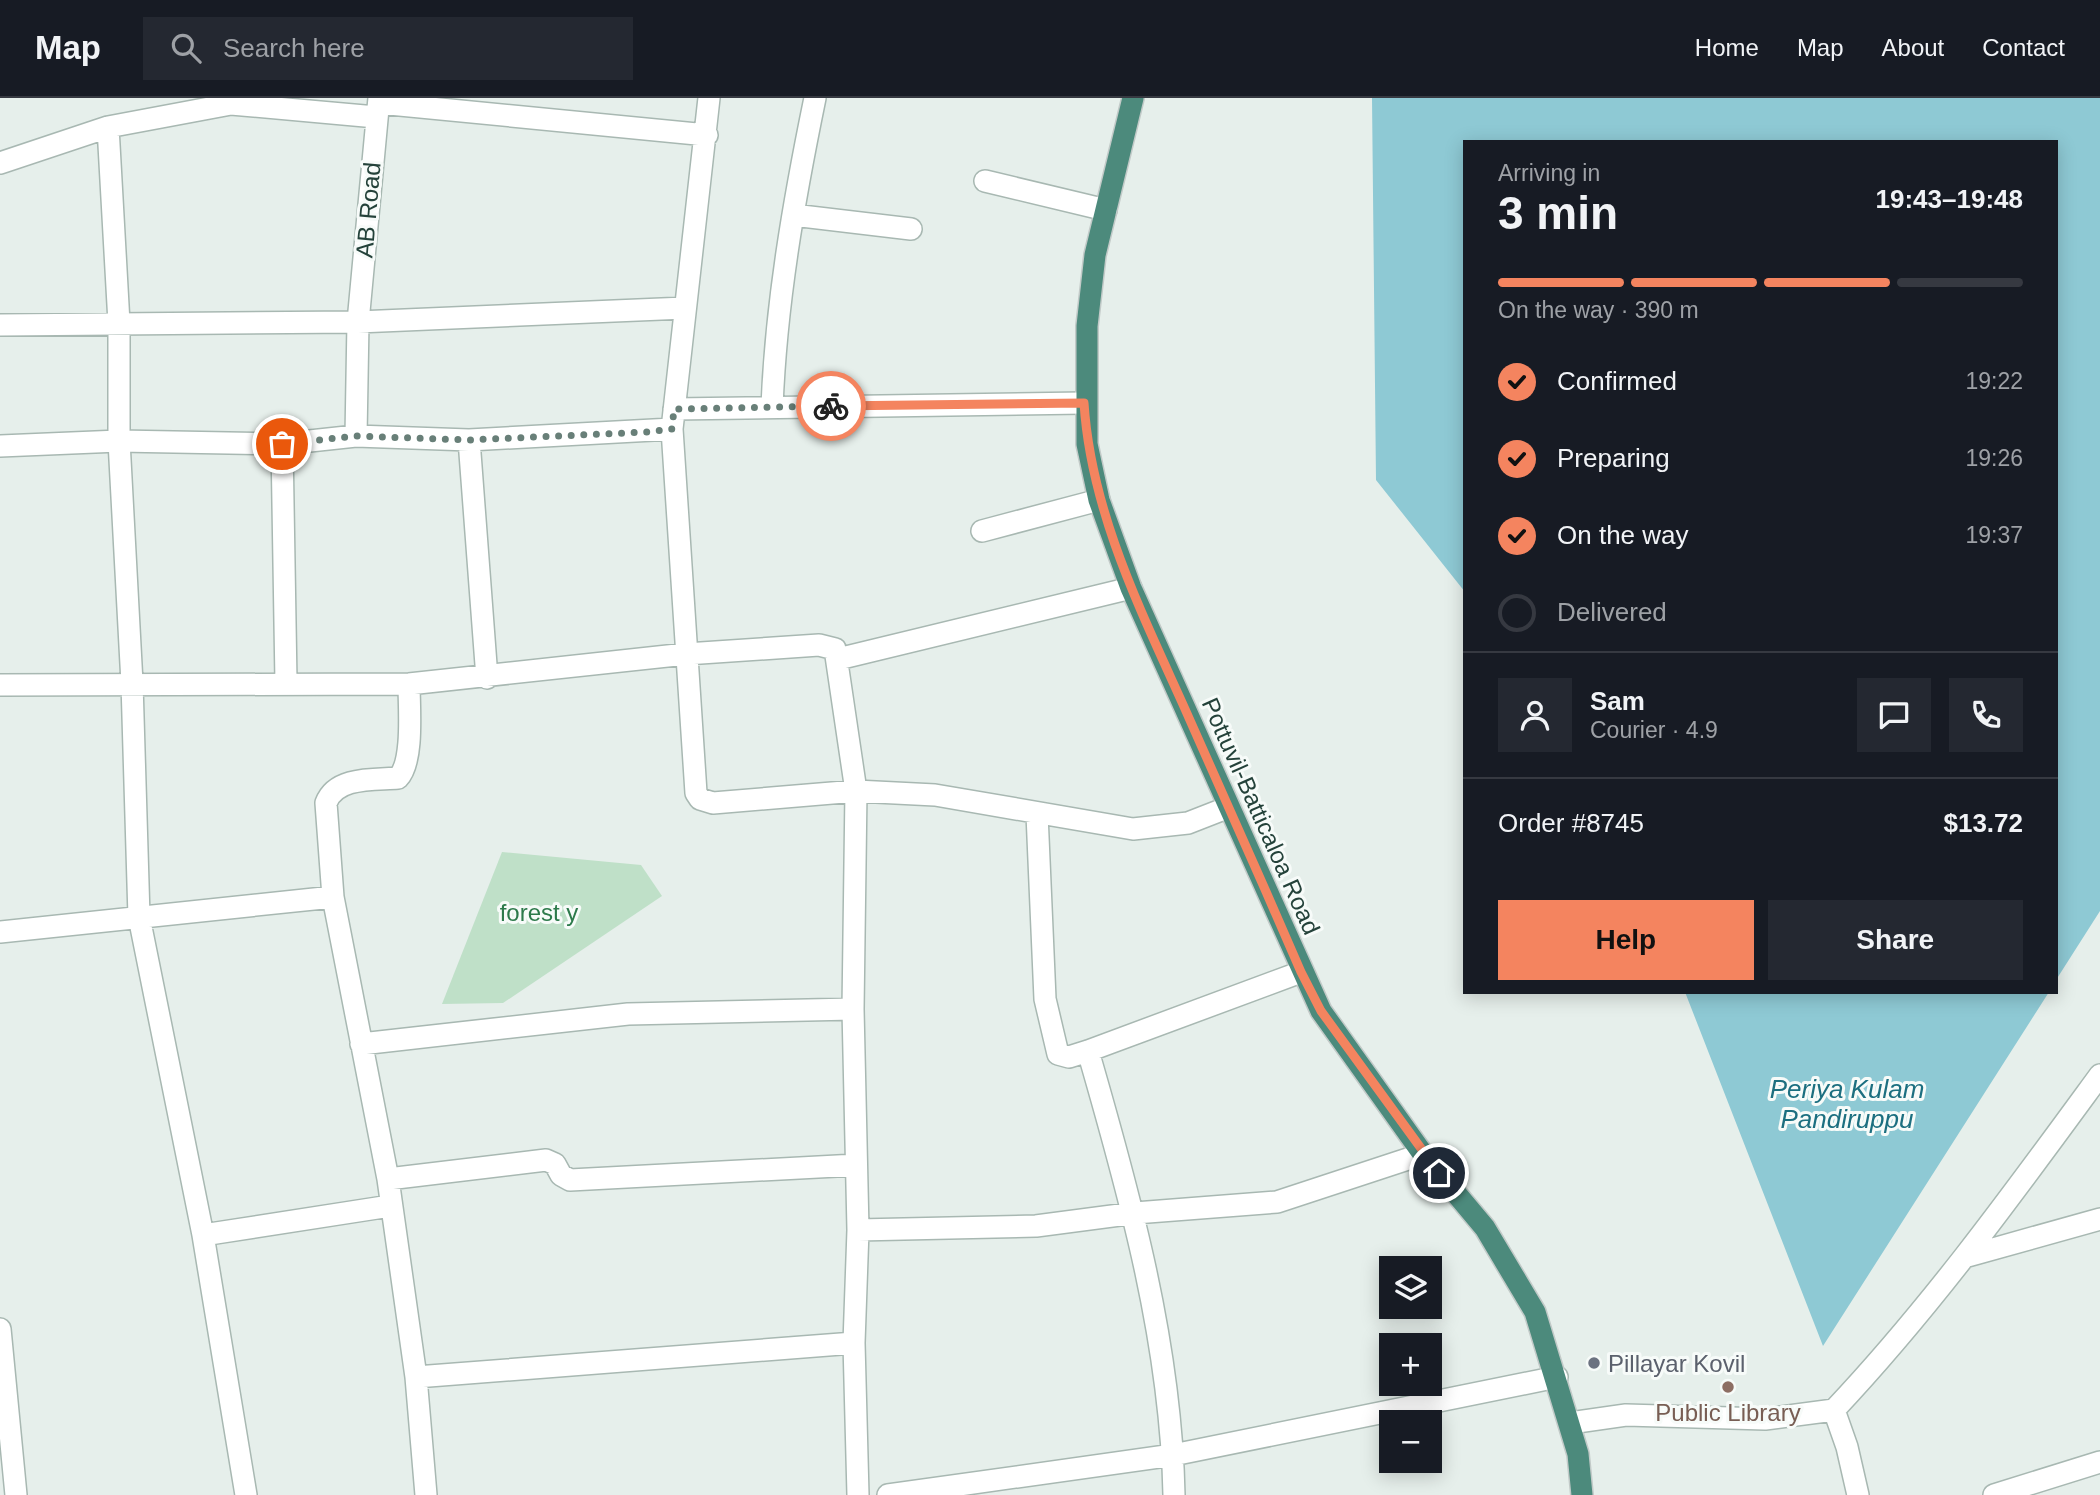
<!DOCTYPE html>
<meta charset="utf-8">
<style>
body{margin:0;font-family:Helvetica,sans-serif;background:#242831;color:#f1f3f6;height:100vh;display:flex;flex-direction:column;font-size:26px;white-space:nowrap}
*{box-sizing:border-box;margin:0}
p{font-size:23px;color:#9ea1a6}
.icon{flex:none;width:38px;height:38px;fill:none;stroke:currentColor;stroke-width:2;stroke-linecap:round;stroke-linejoin:round}
.map{position:relative;flex:1;overflow:hidden}
.details{position:absolute;left:1463px;top:42px;width:595px;height:854px;display:flex;flex-direction:column;background:#171b24;border-radius:0px;box-shadow:0 4px 18px #0003}
.details>*{flex:none}
.tools{position:absolute;left:1379px;top:1158px;display:grid;gap:14px}
.tools a{display:grid;place-items:center;width:63px;height:63px;border-radius:0px;background:#171b24;box-shadow:0 4px 18px #0003;font-size:35px}
.pin{position:absolute;display:grid;place-items:center;width:60px;height:60px;color:#fff;margin:-30px;border:4px solid #fff;border-radius:50%;box-shadow:0 2px 7px #0007}
.courier{position:absolute;display:grid;place-items:center;width:70px;height:70px;margin:-35px;border:5px solid #f4845f;border-radius:50%;background:#fff;color:#222;box-shadow:0 2px 9px #0007}
.summary em{font-style:normal;font-weight:700}
.summary div{display:flex;flex-direction:column-reverse}
.summary{display:flex;align-items:center;justify-content:space-between;height:119px;padding:0 35px}
h1{font-size:46px;font-weight:700;line-height:52px}
.bar{display:grid;grid-template-columns:repeat(4,1fr);gap:10px 7px;align-content:center;height:84px;padding:0 35px}
.bar i{height:9px;border-radius:5px;background:#363941}
.bar .active{background:#f4845f}
.bar p{grid-column:span 4}
.line{display:flex;align-items:center;gap:18px;padding:0 35px;border-top:2px solid #363941}
.line div{flex:1}
.round{display:grid;place-items:center;flex:none;width:74px;height:74px;border-radius:0px;background:#242831}
ol{padding:0 35px;list-style:none}
li{display:flex;align-items:center;gap:21px;height:77px}
li p{margin-inline-start:auto}
li .icon{padding:7px;border-radius:50%;background:#f4845f;color:#111;stroke-width:4}
li:last-child{color:#9ea1a6}
li i{width:38px;height:38px;border:4px solid #363941;border-radius:50%}
.cta{display:flex;gap:14px;margin-top:auto;padding:14px 35px}
.cta a{flex:1;height:80px;border-radius:0px;background:#f4845f;color:#111;font-size:28px;font-weight:700;line-height:80px;text-align:center}
.cta a+a{background:#242831;color:#f1f3f6}
header{display:flex;align-items:center;gap:42px;box-sizing:border-box;height:98px;padding:0 35px;background:#171b24;border-bottom:2px solid #363941}
header strong{font-size:33px}
nav{display:flex;gap:38px;margin-inline-start:auto;font-size:24px}
.search{width:490px;height:63px;background:#242831;display:flex;align-items:center;gap:18px;box-sizing:border-box;padding:0 24px;border-radius:0px;color:#9ea1a6;font-size:26px}
.map>svg:first-child{display:block}
.green{fill:#bfe0c8}
.water{fill:#8ec9d4}
.lines{fill:none;stroke-linecap:round;stroke-linejoin:round}
.minor-casing{stroke:#a8b8b2;stroke-width:24}
.trunk-casing{stroke:#c2cac8;stroke-width:24}
.minor{stroke:#fff;stroke-width:21}
.trunk{stroke:#4c8a7c;stroke-width:21}
.done{stroke:#687f78;stroke-width:7;stroke-dasharray:0 12.6}
.route{stroke:#f4845f;stroke-width:9}
.worship-dot{fill:#6b7280;stroke:#f7fbf9;stroke-width:2.5}
.education-dot{fill:#8d6e63;stroke:#f7fbf9;stroke-width:2.5}
.labels{text-anchor:middle;dominant-baseline:central;stroke-width:6;stroke-linejoin:round;paint-order:stroke}
.street-label{font-size:24px;fill:#24423a;stroke:#f7fbf9}
.park-label{font-size:24px;fill:#2d7a4b;stroke:#f7fbf9}
.worship-label{font-size:24px;fill:#5b616d;stroke:#f7fbf9;text-anchor:start}
.education-label{font-size:24px;fill:#785e54;stroke:#f7fbf9}
.water-label{font-size:26px;font-style:italic;fill:#1c6f80;stroke:#f7fbf9}
</style>
<header>
<strong>Map</strong>
<div class="search"><svg class="icon" aria-label="search" viewBox="0 0 24 24"><circle cx="10" cy="10" r="6"/><path d="M15 15l6 6"/></svg>Search here</div>
<nav><a>Home</a><a>Map</a><a>About</a><a>Contact</a></nav>
</header>
<div class="map">
<svg width="2100" height="1397" viewBox="0 0 2100 1397">
<rect width="100%" height="100%" fill="#e6efeb"/>
<path class="green" d="M 502,754 L 641,767 L 662,798 L 503,905 L 442,906 Z"/>
<path class="water" d="M 1372,0 L 2100,0 L 2100,813 L 2056,882 L 2056,44 L 1465,44 L 1465,494 L 1376,382 Z
M 1685,894 L 2049,894 L 1823,1248 Z"/>
<g class="lines">
<g class="minor-casing">
<path id="minor" d="M 709,0 L 672,331 L 696,695 L 700,701 L 713,705 L 856,693 L 935,697 L 1133,731 L 1188,725 L 1229,709
M 379,5 L 707,37
M 108,29 L 119,225 L 119,343 L 132,585 L 139,819 L 203,1137 L 246,1397
M 0,65 L 108,29 L 231,6 L 376,19
M 985,83 L 1106,112
M 793,117 L 911,131
M 0,227 L 358,224 L 685,210
M 772,309 C 776,205 794,102 815,0
M 674,311 L 1084,305
M 356,338 L 358,224 L 379,0
M 469,342 L 487,580
M 282,346 L 286,584
M 0,348 L 119,343 L 282,346 L 356,338 L 469,342 L 672,331
M 982,433 L 1099,402
M 838,561 L 1131,490
M 409,586 C 409,609 414,664 398,680 C 375,682 336,678 326,705 L 333,799 L 388,1081 L 416,1279 L 426,1397
M 0,587 L 409,586 L 686,556 L 819,547 L 835,551 L 856,693 L 853,911 L 858,1132 L 854,1245 L 858,1397
M 1037,716 L 1045,901 L 1058,956 L 1069,959 L 1088,953 L 1301,874
M 0,834 L 333,799
M 361,946 L 628,916 L 853,911
M 1088,953 C 1130,1098 1171,1246 1174,1397
M 388,1081 L 546,1062 L 555,1066 L 561,1077 L 570,1082 L 856,1067
M 858,1132 L 1036,1128 L 1135,1115 L 1277,1104 L 1423,1056
M 203,1137 L 390,1108
M 1968,1158 L 2100,1121
M 0,1231 L 16,1397
M 416,1279 L 854,1245
M 1834,1312 C 1932,1208 2015,1093 2100,977
M 1570,1325 L 1626,1317 L 1765,1321 L 1834,1312 L 1847,1349 L 1858,1397
M 888,1397 L 1173,1357 L 1557,1279
M 1994,1397 L 2100,1364"/>
</g>
<g class="trunk-casing">
<path id="trunk" d="M 1133,0 L 1095,157 L 1087,228 L 1087,346 L 1099,402 L 1131,490 L 1321,913 L 1423,1056 L 1485,1130 L 1535,1214 L 1578,1356 L 1582,1397"/>
</g>
<use href="#minor" class="minor"/>
<use href="#trunk" class="trunk"/>
</g>
<g class="lines">
<path class="done" d="M 282,346 L 356,338 L 469,342 L 647,334 L 672,331 L 674,311 L 831,308"/>
<path class="route" d="M 831,308 L 1084,305 C 1091,414 1141,513 1185,611 C 1224,698 1263,786 1301,874 L 1321,913 L 1439,1075"/>
</g>
<circle class="worship-dot" cx="1594" cy="1265" r="7"/>
<circle class="education-dot" cx="1728" cy="1289" r="7"/>
<g class="labels">
<g class="street-label">
<text transform="translate(368 112) rotate(-85)">AB Road</text>
<text transform="translate(1261 718) rotate(66)">Pottuvil-Batticaloa Road</text>
</g>
<g class="park-label">
<text x="539" y="814">forest y</text>
</g>
<g class="worship-label">
<text x="1608" y="1265">Pillayar Kovil</text>
</g>
<g class="education-label">
<text x="1728" y="1314">Public Library</text>
</g>
<g class="water-label">
<text x="1847" y="991">Periya Kulam<tspan x="1847" dy="30">Pandiruppu</tspan></text>
</g>
</g>
</svg>
<div class="tools">
<a><svg class="icon" aria-label="layers" viewBox="0 0 24 24"><path d="M12 4l9 5-9 5-9-5zM3 14l9 5 9-5"/></svg></a>
<a>+</a>
<a>−</a>
</div>
<div class="pin" style="left:282px;top:346px;background:#ea580c"><svg class="icon" aria-label="bag" viewBox="0 0 24 24"><path d="M5 8h14l-1 12H6zM9 8a3 3 0 0 1 6 0"/></svg></div>
<div class="pin" style="left:1439px;top:1075px;background:#1f2937"><svg class="icon" aria-label="home" viewBox="0 0 24 24"><path d="M3 11l9-7 9 7M6 9v11h12V9"/></svg></div>
<div class="courier" style="left:831px;top:308px"><svg class="icon" aria-label="bike" viewBox="0 0 24 24"><circle cx="6" cy="16" r="4"/><circle cx="18" cy="16" r="4"/><path d="M6 16l4-8h5l3 8M10 8l3 8H6M13 5h3"/></svg></div>
<section class="details">
<div class="summary"><div><h1>3 min</h1><p>Arriving in</p></div><em>19:43–19:48</em></div>
<div class="bar"><i class="active"></i><i class="active"></i><i class="active"></i><i></i><p>On the way · 390 m</p></div>
<ol>
<li><svg class="icon" aria-label="check" viewBox="0 0 24 24"><path d="M5 12l5 5 9-10"/></svg>Confirmed<p>19:22</p></li>
<li><svg class="icon" aria-label="check" viewBox="0 0 24 24"><path d="M5 12l5 5 9-10"/></svg>Preparing<p>19:26</p></li>
<li><svg class="icon" aria-label="check" viewBox="0 0 24 24"><path d="M5 12l5 5 9-10"/></svg>On the way<p>19:37</p></li>
<li><i></i>Delivered</li>
</ol>
<div class="line" style="height:126px"><a class="round"><svg class="icon" aria-label="person" viewBox="0 0 24 24"><circle cx="12" cy="8" r="4"/><path d="M4 21q1-7 8-7t8 7"/></svg></a><div><b>Sam</b><p>Courier · 4.9</p></div><a class="round"><svg class="icon" aria-label="chat" viewBox="0 0 24 24"><path d="M4 5h16v11H9l-5 4z"/></svg></a><a class="round"><svg class="icon" aria-label="phone" viewBox="0 0 24 24"><path d="M5 4h4l2 5-3 2q2 4 5 5l2-3 5 2v4C11 20 4 13 5 4z"/></svg></a></div>
<div class="line" style="height:91px"><div>Order #8745</div><b>$13.72</b></div>
<div class="cta"><a>Help</a><a>Share</a></div>
</section>
</div>
